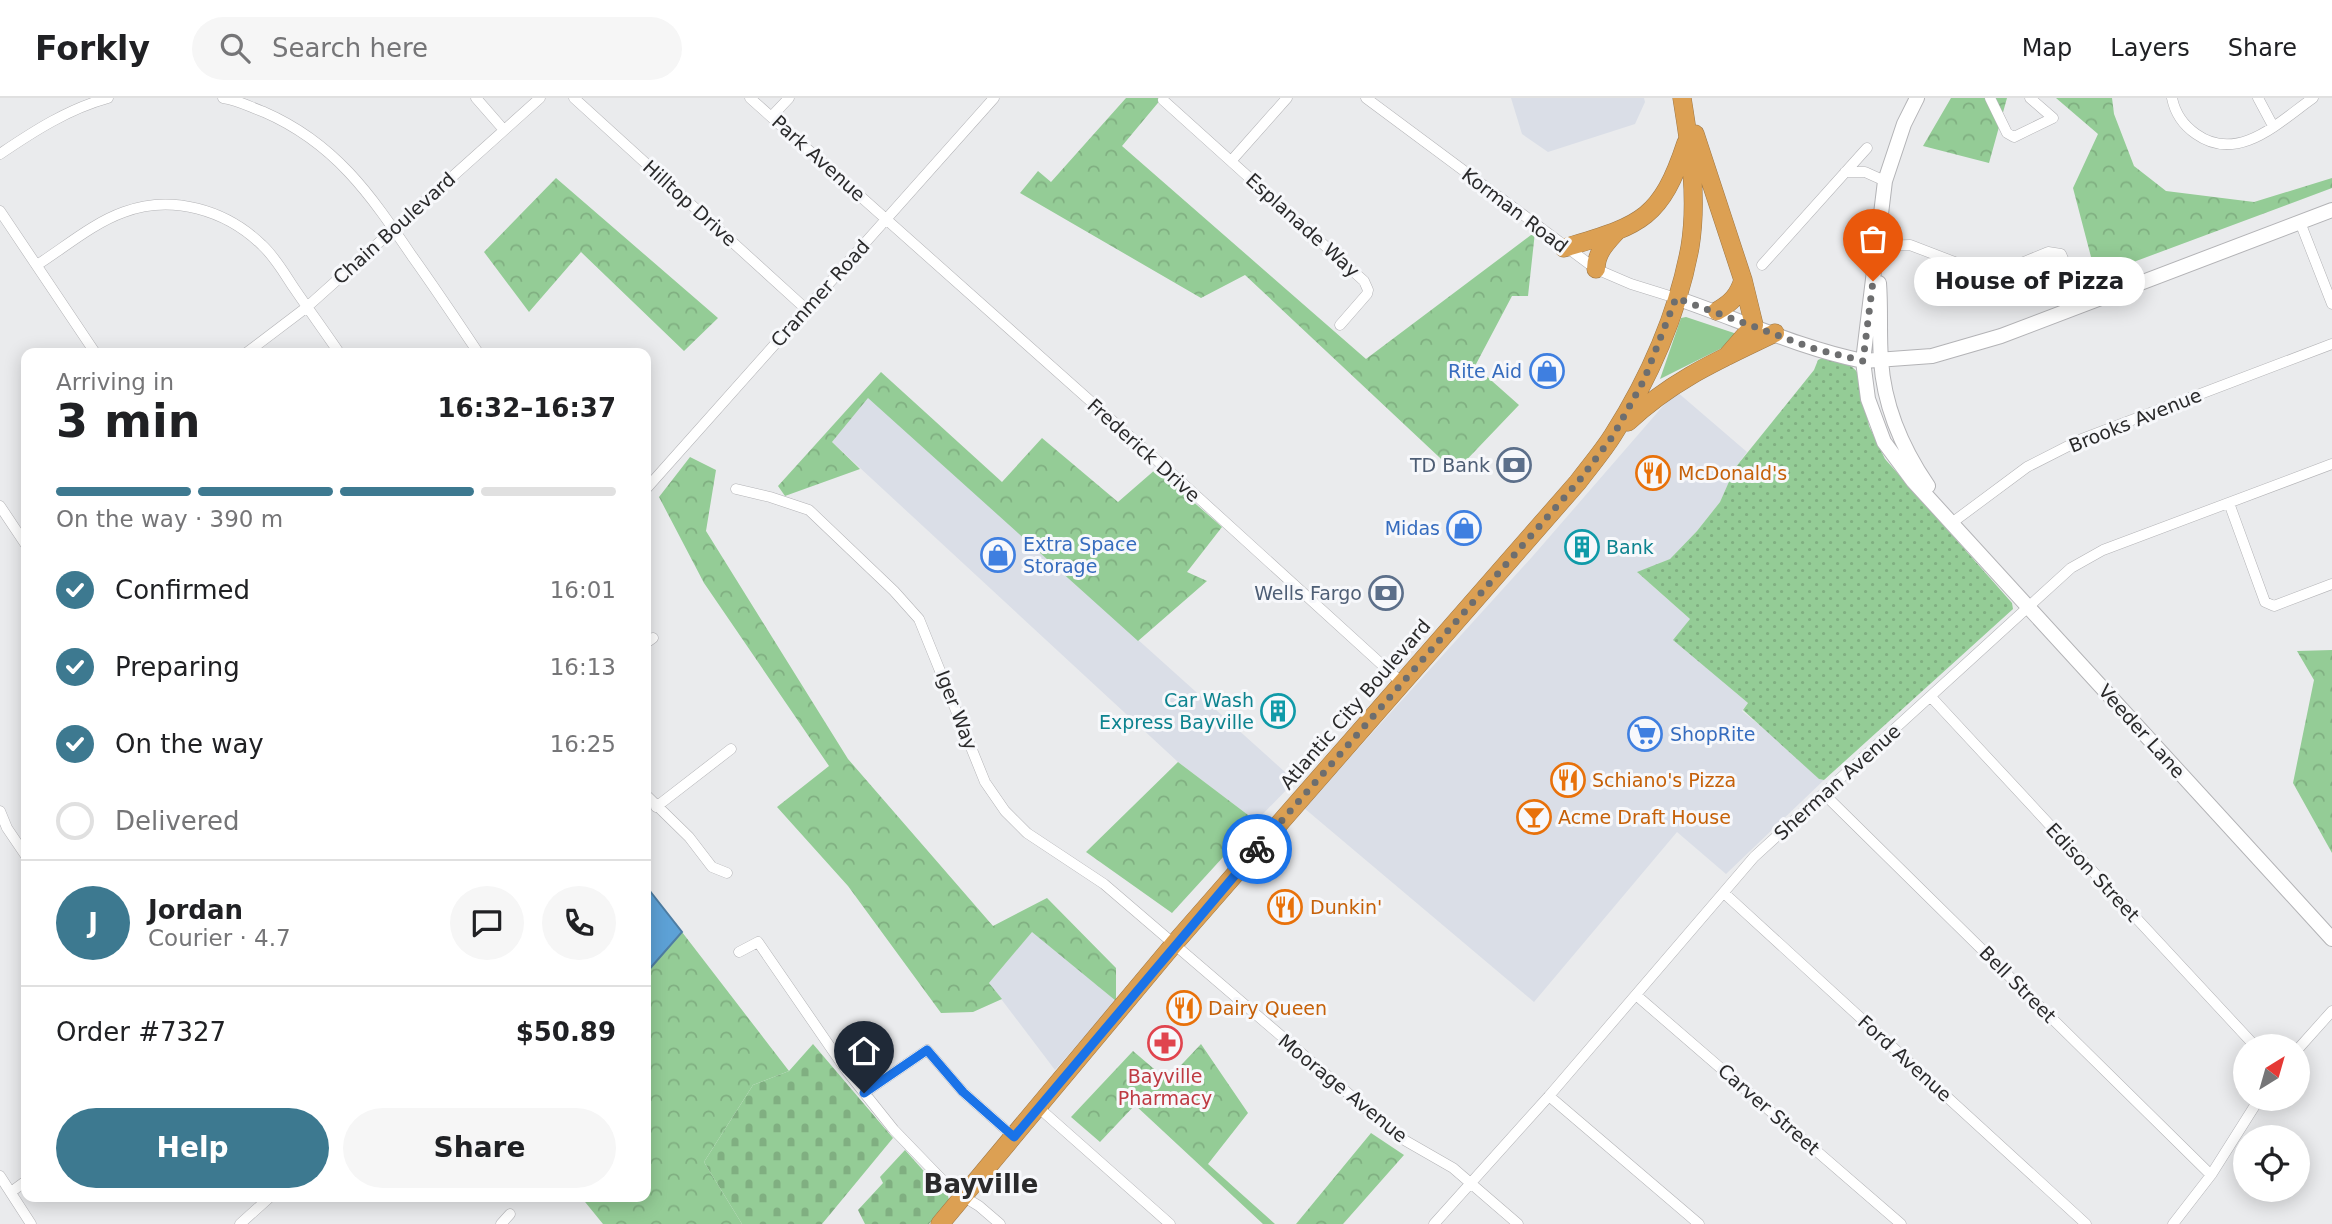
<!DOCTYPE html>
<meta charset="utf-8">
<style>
body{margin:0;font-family:"DejaVu Sans",sans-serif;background:#f6f6f6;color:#202124;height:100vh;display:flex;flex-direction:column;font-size:26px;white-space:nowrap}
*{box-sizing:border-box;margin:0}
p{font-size:23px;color:#757577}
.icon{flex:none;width:38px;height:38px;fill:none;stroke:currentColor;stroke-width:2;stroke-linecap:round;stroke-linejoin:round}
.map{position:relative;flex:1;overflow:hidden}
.side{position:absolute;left:21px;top:250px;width:630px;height:854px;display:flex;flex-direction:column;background:#fff;border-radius:14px;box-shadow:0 4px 18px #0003}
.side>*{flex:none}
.needle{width:46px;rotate:37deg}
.tools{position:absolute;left:2233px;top:936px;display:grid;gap:14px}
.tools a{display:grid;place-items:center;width:77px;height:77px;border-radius:50%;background:#fff;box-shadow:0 4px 18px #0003;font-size:35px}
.pin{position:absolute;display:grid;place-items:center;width:60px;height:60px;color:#fff;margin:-72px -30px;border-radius:50% 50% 50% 0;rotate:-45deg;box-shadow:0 0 7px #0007}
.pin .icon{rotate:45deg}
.courier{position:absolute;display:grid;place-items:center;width:70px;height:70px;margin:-35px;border:5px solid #1a73e8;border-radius:50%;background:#fff;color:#222;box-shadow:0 2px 9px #0007}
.bubble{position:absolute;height:49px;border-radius:24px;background:#fff;box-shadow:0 4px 18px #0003;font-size:23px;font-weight:600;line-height:49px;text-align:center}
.overview em{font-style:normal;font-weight:600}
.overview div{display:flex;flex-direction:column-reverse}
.overview{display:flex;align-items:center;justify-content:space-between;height:119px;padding:0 35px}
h1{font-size:46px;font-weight:600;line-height:52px}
.bar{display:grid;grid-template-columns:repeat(4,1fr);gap:10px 7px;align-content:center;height:84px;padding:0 35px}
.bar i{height:9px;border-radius:5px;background:#e0e0e0}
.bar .on{background:#3d7990}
.bar p{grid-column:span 4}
.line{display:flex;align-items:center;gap:18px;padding:0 35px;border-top:2px solid #e0e0e0}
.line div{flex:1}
.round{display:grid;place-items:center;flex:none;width:74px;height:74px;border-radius:37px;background:#f6f6f6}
ol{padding:0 35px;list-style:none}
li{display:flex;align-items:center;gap:21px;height:77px}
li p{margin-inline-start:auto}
li .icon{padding:7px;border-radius:50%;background:#3d7990;color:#fff;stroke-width:4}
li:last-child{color:#757577}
li i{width:38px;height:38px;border:4px solid #e0e0e0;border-radius:50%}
.button{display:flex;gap:14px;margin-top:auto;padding:14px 35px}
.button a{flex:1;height:80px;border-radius:42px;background:#3d7990;color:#fff;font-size:28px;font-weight:600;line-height:80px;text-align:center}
.button a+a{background:#f6f6f6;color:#202124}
header{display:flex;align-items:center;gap:42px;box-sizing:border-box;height:98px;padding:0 35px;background:#fff;border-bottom:2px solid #e0e0e0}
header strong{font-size:33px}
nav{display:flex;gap:38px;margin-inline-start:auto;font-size:24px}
.search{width:490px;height:63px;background:#f6f6f6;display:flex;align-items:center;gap:18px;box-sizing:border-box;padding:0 24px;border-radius:38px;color:#757577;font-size:26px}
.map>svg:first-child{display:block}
.built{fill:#dadee7}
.grass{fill:#94cc96}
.forest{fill:url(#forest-crowns)}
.cemetery{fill:url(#cemetery-stones)}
.park{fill:url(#park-dots)}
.water{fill:#5da1d6;stroke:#4e7da3;stroke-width:2}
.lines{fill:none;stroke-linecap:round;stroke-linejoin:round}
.street-casing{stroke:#b3b3b6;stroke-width:11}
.secondary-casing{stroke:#b3b3b6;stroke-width:16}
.highway-casing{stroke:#9e7745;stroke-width:19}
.street{stroke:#fff;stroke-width:10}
.secondary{stroke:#fff;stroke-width:14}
.highway{stroke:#dca053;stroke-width:18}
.done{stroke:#6d6e6f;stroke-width:7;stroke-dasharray:0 12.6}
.route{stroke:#1a73e8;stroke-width:9}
.labels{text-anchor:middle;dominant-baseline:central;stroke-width:6;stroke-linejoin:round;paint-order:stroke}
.street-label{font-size:19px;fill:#2a2a2b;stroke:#f7f8fb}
.shop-label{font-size:19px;fill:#366cbe;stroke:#f7f8fb;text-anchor:end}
.service-label{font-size:19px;fill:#4e5e75;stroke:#f7f8fb;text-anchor:end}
.food-label{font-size:19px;fill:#c56008;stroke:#f7f8fb;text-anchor:start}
.culture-label{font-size:19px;fill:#0d838f;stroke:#f7f8fb;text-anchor:start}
.health-label{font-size:19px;fill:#be3a42;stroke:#f7f8fb}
.district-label{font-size:26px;font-weight:bold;fill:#2a2a2b;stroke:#f7f8fb}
</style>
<header>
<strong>Forkly</strong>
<div class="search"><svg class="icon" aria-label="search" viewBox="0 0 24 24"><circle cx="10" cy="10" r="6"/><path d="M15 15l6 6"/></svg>Search here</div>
<nav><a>Map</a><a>Layers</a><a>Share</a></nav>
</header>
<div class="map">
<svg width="2332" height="1126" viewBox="0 0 2332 1126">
<defs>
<pattern id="forest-crowns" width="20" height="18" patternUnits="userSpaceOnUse" patternTransform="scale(1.75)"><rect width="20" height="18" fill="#94cc96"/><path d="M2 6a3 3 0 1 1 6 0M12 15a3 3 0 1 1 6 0" fill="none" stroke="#80af81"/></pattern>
<pattern id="cemetery-stones" width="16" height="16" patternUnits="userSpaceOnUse" patternTransform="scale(1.75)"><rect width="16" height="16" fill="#94cc96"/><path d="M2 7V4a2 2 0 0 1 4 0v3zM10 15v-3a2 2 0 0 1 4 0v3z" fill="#80af81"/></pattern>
<pattern id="park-dots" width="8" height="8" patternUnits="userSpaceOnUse" patternTransform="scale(1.75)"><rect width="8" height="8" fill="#94cc96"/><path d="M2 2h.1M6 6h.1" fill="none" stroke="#80af81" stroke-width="1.8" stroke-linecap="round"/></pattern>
</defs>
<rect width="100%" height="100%" fill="#eaebed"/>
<path class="built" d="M 1511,0 L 1644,0 L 1645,4 L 1635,26 L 1548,54 L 1522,36 Z
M 1676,293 L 1747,354 L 1735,370 L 1720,404 L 1697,433 L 1670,461 L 1638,475 L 1690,521 L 1674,542 L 1748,605 L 1742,613 L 1783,646 L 1819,681 L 1824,682 L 1726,776 L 1677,734 L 1534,904 L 1304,710 L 1532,459 Z
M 868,299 L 1295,683 L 1256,723 L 1178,664 L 832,344 Z
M 1032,833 L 1116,903 L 1055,972 L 989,885 Z"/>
<path class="grass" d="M 1686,219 L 1737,236 L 1728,247 L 1660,281 L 1681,220 Z"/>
<path class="forest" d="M 1126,0 L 1162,0 L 1122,48 L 1366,261 L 1535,134 L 1528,198 L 1512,198 L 1475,268 L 1519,307 L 1455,374 L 1245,177 L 1201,200 L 1020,95 L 1038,73 L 1051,84 Z
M 1951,0 L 2007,0 L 1989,65 L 1923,48 Z
M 2056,0 L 2112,0 L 2114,16 L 2134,68 L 2166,93 L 2254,104 L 2332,80 L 2332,90 L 2096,178 L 2073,90 L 2098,36 Z
M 556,80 L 718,220 L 684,253 L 581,154 L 529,214 L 484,154 Z
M 881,274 L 1002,384 L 1042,340 L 1118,404 L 1156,371 L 1222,429 L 1187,474 L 1207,483 L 1138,543 L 868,300 L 832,344 L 860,371 L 785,398 L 778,388 Z
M 690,359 L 716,372 L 706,433 L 848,661 L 993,828 L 1047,800 L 1116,870 L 1116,903 L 1032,834 L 989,885 L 1002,901 L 973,914 L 941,915 L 848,788 L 777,709 L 829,668 L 704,485 L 659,399 Z
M 2332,552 L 2332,755 L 2293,685 L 2314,582 L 2297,553 Z
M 1178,664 L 1256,723 L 1172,815 L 1086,754 Z
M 682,834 L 789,973 L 753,987 L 704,1064 L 742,1126 L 603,1126 L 581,1099 L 646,1099 L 646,875 Z
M 1201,946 L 1248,1015 L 1208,1066 L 1275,1126 L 1263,1126 L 1135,1007 L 1100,1044 L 1071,1019 L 1133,953 L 1167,982 Z
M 1371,1035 L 1404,1057 L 1343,1126 L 1296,1126 Z"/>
<path class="cemetery" d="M 813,946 L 893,1040 L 822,1126 L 742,1126 L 704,1064 L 753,987 L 789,973 Z
M 905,1052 L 938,1089 L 947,1094 L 949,1102 L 929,1126 L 865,1126 L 858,1112 L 883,1085 L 880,1079 Z"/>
<path class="park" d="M 1822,260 C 1836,263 1851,263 1859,277 L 1869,328 L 1885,361 L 2012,505 L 2013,511 L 1824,682 L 1819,681 L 1743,612 L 1748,605 L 1673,542 L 1690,521 L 1637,474 L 1670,461 L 1697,433 L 1720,404 L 1735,370 L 1814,272 L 1818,262 Z"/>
<path class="water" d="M 646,788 L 682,834 L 646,875 Z"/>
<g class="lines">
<g class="street-casing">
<path id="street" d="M 223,0 C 238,2 250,9 264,14 C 335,45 370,96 412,158 C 435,190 457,223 479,256
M 476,0 L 504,32
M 574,0 L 806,211
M 750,0 L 1179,382 L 1401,584
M 1366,0 L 1596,171 L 1631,186 L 1676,200
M 1990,0 L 2007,35 L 2014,39 L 2053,20 L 2030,0
M 2172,0 C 2175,15 2183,27 2196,36 C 2238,66 2279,24 2313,0
M 2258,0 L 2273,28
M 1163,2 L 1364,183 L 1368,192 L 1367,196 L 1340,227
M 772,18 L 789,0
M 0,56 C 34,33 68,11 108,0
M 1232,62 L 1287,0
M 1845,74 L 1865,74 L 1885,83
M 0,113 L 96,256
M 2300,124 L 2332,206
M 1878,148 L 1910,147 L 1978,173 L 1995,176 L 2048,154 L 2061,156 L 2083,207
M 37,167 C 65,149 93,125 124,114 C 172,96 226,112 262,147 C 275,159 284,175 294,190 C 309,212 325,234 340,256
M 1762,167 L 1867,50
M 245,256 L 307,209 L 540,0
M 646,391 L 994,0
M 736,391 L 770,399 L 809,412 L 894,493 L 919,521 L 985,684 L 1005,713 L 1027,735 L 1104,786 L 1399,1039 L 1453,1070 L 1518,1126
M 2229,405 L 2265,504 L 2274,508 L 2332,486
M 0,408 L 26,447
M 1953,424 L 2027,369 L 2082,341 L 2332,246
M 646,545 L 653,540
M 1931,599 L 2255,948
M 1824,696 L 2211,1077
M 646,697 L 689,739 L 712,769 L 727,775
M 656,709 L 731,651
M 0,713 L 7,730 L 26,758
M 1724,795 L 2086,1126
M 739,854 L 758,844 L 846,972 L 894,1032 L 951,1091 L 979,1108 L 1000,1126
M 1636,897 L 1901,1126
M 2298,951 L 2332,913
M 864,995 L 927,952 L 963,994 L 1014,1039
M 1549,998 L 1699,1126
M 1039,1010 L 1170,1126
M 0,1078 L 31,1126
M 11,1094 L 26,1083
M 240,1126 L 270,1099
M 501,1126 L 510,1116
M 1434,1126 L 1549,998 L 1754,759 L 2071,470 L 2103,452 L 2332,366
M 2173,1126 L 2211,1077 L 2259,1001"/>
</g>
<g class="secondary-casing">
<path id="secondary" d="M 1917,0 L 1904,26 L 1885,83 L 1863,263 L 1868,301 L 1884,344 L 1913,383 L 2332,841
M 1879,185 C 1881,210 1879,236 1881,262 C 1884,309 1902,350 1928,388
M 1676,200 C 1738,221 1799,250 1863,263 L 1932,258 L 2001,238 L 2332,112"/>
</g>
<g class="highway-casing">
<path id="highway" d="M 1695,36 L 1743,182 L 1754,227 L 1727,258
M 1564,150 C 1639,127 1660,124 1686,45
M 1596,171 C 1596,155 1606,145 1616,134
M 1717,213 C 1731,205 1738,198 1743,182
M 1628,324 C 1672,282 1721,261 1775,235
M 940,1126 L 1174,846 L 1578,384 C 1590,368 1603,353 1613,337 C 1649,281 1678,215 1690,149 C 1698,100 1690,49 1682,0"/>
</g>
<use href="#street" class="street"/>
<use href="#secondary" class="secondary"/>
<use href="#highway" class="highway"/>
</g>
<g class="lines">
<path class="done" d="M 1257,751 L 1578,384 L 1613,338 L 1644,282 L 1676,200 L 1815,251 L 1863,263 L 1873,183"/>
<path class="route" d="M 864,995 L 927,952 L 963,994 L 1014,1039 L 1257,751"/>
</g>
<defs>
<g id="shop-ring" transform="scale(1.75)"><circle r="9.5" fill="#f7f8fb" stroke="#3f7fe0" stroke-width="1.5"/><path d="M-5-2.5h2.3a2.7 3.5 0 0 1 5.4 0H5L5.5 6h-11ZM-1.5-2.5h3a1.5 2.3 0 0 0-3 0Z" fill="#3f7fe0"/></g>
<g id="bank-ring" transform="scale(1.75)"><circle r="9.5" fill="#f7f8fb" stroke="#5c6f8a" stroke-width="1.5"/><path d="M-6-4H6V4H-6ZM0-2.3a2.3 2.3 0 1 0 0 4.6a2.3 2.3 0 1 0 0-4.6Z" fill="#5c6f8a"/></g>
<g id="restaurant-ring" transform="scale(1.75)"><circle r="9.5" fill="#f7f8fb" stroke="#e8710a" stroke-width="1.5"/><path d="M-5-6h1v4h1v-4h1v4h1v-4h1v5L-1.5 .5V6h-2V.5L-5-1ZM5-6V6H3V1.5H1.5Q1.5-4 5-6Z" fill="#e8710a"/></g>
<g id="building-ring" transform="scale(1.75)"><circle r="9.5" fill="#f7f8fb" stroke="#0f9aa8" stroke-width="1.5"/><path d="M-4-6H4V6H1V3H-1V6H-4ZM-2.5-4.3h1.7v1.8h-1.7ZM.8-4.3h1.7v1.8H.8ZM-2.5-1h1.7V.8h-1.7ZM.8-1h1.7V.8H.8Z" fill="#0f9aa8"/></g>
<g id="supermarket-ring" transform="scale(1.75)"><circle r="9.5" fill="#f7f8fb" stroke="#3f7fe0" stroke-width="1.5"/><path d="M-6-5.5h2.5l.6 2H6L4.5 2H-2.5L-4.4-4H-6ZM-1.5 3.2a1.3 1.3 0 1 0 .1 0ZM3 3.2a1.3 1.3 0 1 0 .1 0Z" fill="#3f7fe0"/></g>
<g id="bar-ring" transform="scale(1.75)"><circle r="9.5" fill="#f7f8fb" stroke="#e8710a" stroke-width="1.5"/><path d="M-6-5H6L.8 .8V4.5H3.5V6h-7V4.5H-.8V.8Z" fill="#e8710a"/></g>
<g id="pharmacy-ring" transform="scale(1.75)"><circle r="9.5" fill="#f7f8fb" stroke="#e0444e" stroke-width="1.5"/><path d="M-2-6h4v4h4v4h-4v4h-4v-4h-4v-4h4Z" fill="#e0444e"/></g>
</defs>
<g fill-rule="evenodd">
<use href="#shop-ring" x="1547" y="273"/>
<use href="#bank-ring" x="1514" y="367"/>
<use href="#restaurant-ring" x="1653" y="375"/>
<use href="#shop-ring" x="1464" y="430"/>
<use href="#building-ring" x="1582" y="449"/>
<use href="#shop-ring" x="998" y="457"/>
<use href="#bank-ring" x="1386" y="495"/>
<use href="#building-ring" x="1278" y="613"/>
<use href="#supermarket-ring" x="1645" y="636"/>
<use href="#restaurant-ring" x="1568" y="682"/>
<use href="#bar-ring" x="1534" y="719"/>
<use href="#restaurant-ring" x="1285" y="809"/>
<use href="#restaurant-ring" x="1184" y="910"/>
<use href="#pharmacy-ring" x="1165" y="945"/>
</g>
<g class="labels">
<g class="street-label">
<text transform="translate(819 60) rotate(42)">Park Avenue</text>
<text transform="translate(690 105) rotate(42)">Hilltop Drive</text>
<text transform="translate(1515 112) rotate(37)">Korman Road</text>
<text transform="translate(1303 127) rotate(42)">Esplanade Way</text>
<text transform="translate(394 130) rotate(-42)">Chain Boulevard</text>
<text transform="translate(820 195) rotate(-48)">Cranmer Road</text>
<text transform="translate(2135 322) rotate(-22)">Brooks Avenue</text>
<text transform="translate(1144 352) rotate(42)">Frederick Drive</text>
<text transform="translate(1355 606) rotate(-49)">Atlantic City Boulevard</text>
<text transform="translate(957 612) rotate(69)">Iger Way</text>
<text transform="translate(2142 633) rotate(48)">Veeder Lane</text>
<text transform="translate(1837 684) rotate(-42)">Sherman Avenue</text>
<text transform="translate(2093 774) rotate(47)">Edison Street</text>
<text transform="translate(2018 886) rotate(45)">Bell Street</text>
<text transform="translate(1905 960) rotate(42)">Ford Avenue</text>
<text transform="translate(1343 990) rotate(39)">Moorage Avenue</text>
<text transform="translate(1769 1011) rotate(41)">Carver Street</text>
</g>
<g class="shop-label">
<text x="1522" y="273">Rite Aid</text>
<text x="1440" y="430">Midas</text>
<text x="1023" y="446" text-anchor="start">Extra Space<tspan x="1023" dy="22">Storage</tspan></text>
<text x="1670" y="636" text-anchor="start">ShopRite</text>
</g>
<g class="service-label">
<text x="1490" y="367">TD Bank</text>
<text x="1362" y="495">Wells Fargo</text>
</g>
<g class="food-label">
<text x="1678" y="375">McDonald's</text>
<text x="1592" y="682">Schiano's Pizza</text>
<text x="1558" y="719">Acme Draft House</text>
<text x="1310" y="809">Dunkin'</text>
<text x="1208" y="910">Dairy Queen</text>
</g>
<g class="culture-label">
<text x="1606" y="449">Bank</text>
<text x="1254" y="602" text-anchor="end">Car Wash<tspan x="1254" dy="22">Express Bayville</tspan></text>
</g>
<g class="health-label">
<text x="1165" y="978">Bayville<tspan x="1165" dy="22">Pharmacy</tspan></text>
</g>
<g class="district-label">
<text x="981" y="1086">Bayville</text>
</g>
</g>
</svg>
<div class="tools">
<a><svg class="needle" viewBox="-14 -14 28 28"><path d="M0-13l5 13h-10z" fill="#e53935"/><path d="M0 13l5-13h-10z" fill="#757577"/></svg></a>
<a><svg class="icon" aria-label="locate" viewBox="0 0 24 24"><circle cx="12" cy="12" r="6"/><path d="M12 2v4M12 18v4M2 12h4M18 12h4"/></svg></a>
</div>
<div class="pin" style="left:1873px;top:183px;background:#ea580c"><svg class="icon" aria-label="bag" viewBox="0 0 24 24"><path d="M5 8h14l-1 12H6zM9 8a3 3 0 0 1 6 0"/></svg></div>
<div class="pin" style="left:864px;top:995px;background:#1f2937"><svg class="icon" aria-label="home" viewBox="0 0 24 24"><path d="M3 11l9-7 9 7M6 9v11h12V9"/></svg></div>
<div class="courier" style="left:1257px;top:751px"><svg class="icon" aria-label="bike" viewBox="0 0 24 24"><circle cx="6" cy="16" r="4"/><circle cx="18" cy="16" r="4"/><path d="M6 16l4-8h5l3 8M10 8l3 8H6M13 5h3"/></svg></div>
<div class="bubble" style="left:1914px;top:159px;width:231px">House of Pizza</div>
<section class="side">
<div class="overview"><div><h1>3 min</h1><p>Arriving in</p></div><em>16:32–16:37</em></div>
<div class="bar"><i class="on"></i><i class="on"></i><i class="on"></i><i></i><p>On the way · 390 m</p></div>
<ol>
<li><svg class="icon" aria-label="check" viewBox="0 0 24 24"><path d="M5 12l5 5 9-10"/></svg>Confirmed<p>16:01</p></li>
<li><svg class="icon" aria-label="check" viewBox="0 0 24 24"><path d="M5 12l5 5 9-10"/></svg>Preparing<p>16:13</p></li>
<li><svg class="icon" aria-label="check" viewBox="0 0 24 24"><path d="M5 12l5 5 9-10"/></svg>On the way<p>16:25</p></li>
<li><i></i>Delivered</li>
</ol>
<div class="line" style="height:126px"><b class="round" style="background:#3d7990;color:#fff">J</b><div><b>Jordan</b><p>Courier · 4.7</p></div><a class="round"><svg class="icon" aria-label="chat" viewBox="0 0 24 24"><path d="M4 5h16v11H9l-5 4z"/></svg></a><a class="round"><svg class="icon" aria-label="phone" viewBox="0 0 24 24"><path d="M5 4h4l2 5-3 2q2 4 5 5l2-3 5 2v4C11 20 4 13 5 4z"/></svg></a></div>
<div class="line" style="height:91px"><div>Order #7327</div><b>$50.89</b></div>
<div class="button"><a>Help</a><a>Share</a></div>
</section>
</div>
